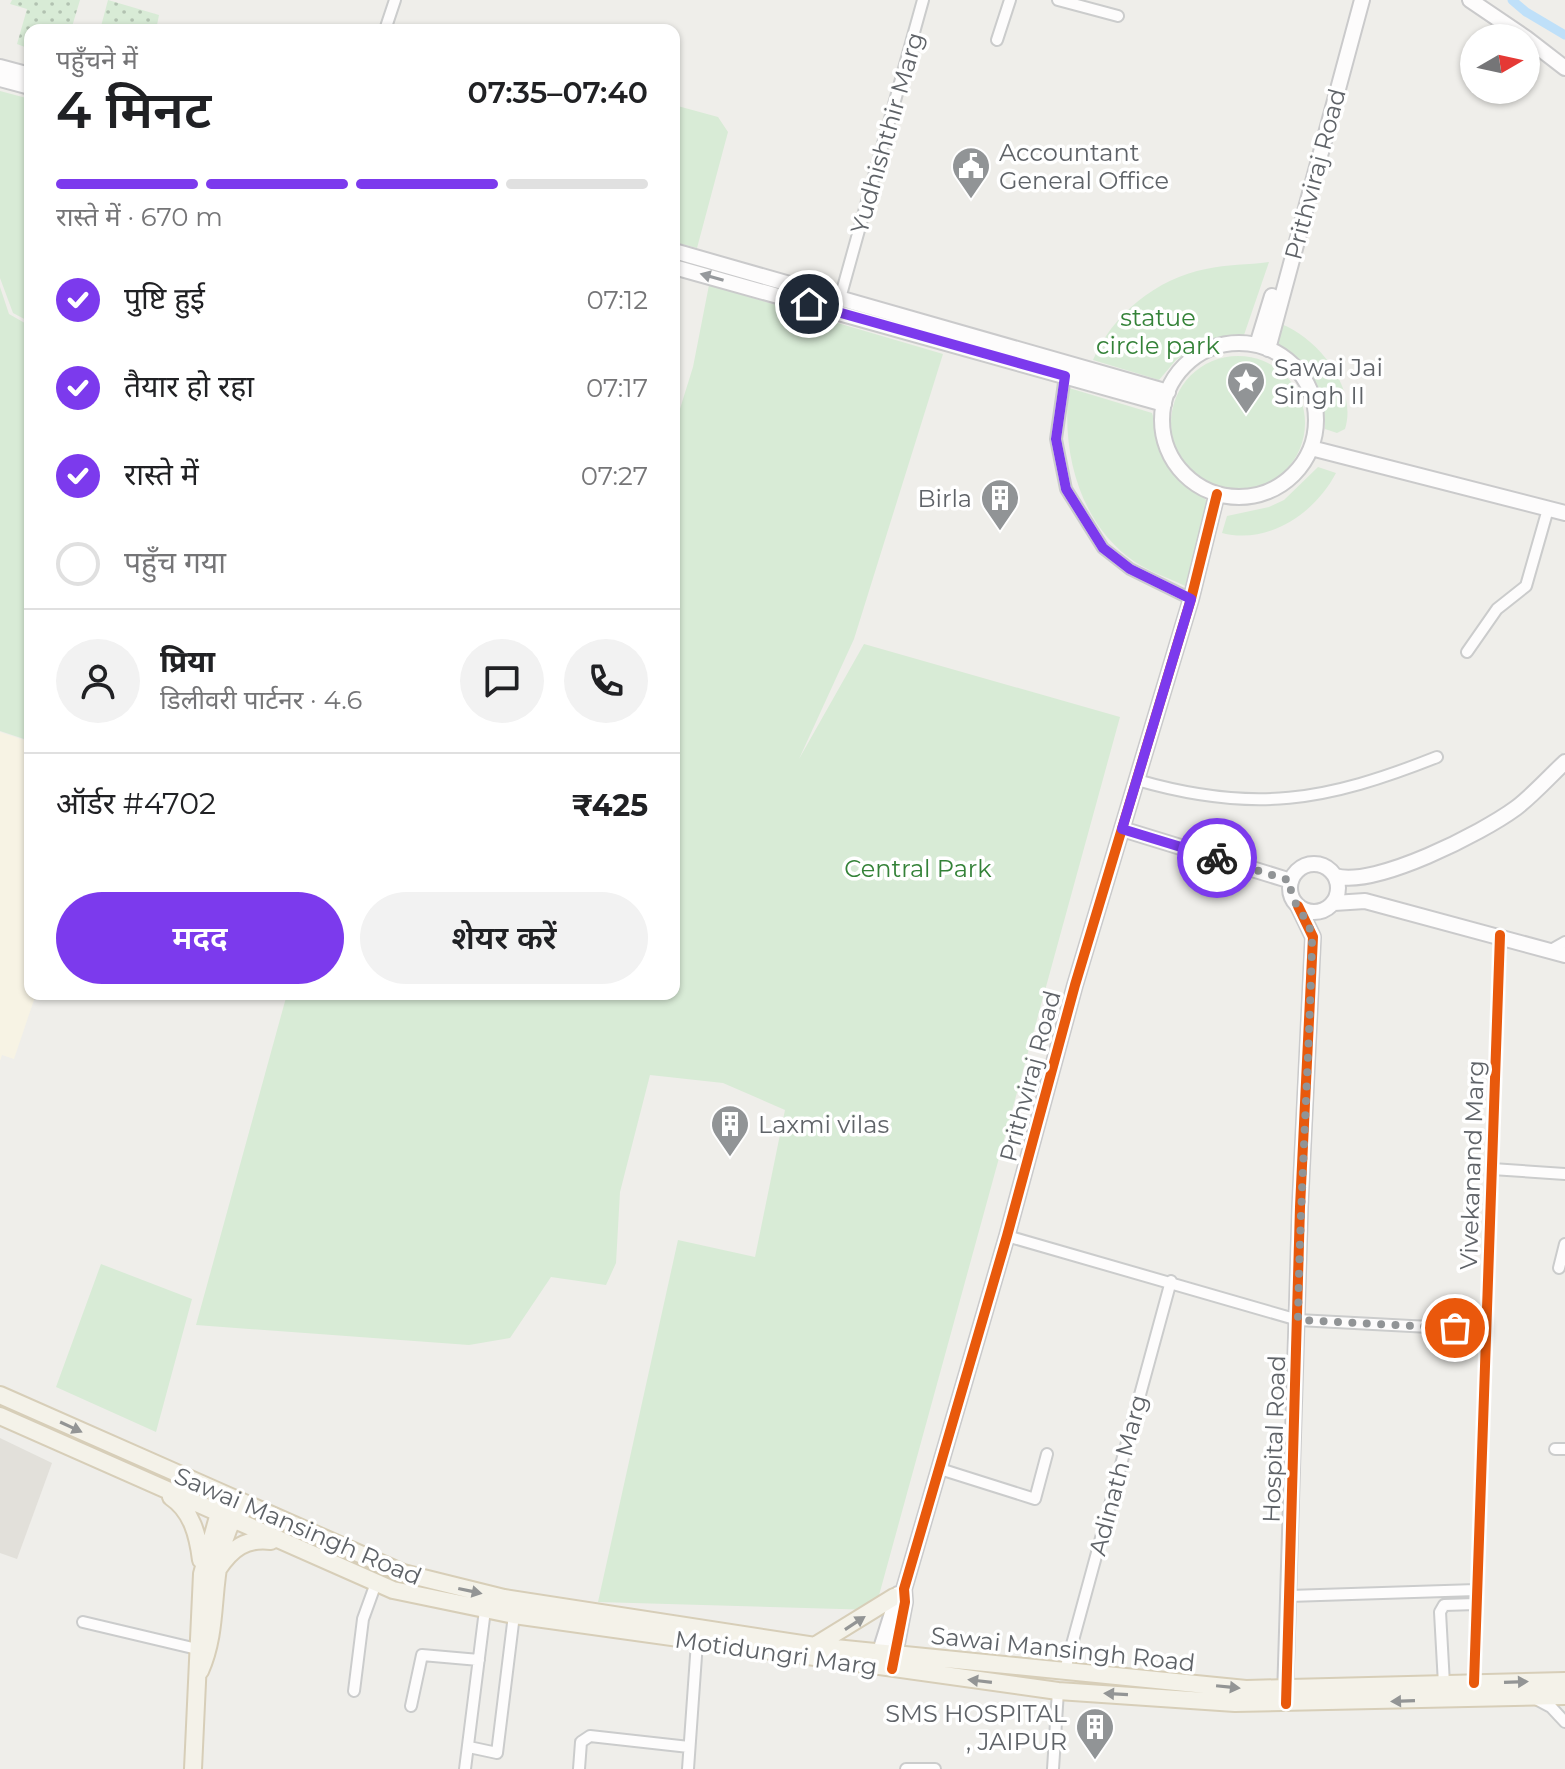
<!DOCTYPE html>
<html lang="hi">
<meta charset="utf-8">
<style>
body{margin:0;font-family:Montserrat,"Noto Sans Devanagari",sans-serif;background:#f2f2f2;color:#202124;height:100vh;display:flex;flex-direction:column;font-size:30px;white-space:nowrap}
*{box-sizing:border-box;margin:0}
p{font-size:26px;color:#757577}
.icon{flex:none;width:44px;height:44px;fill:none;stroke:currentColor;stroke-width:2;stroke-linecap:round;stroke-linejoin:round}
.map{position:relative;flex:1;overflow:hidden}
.details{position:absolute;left:24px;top:24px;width:656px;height:976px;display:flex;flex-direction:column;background:#fff;border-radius:16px;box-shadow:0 2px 6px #0004}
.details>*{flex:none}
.needle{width:52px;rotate:81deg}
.buttons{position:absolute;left:1460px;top:24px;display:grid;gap:16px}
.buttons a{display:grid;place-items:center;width:80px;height:80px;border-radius:50%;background:#fff;box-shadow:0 2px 6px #0004;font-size:40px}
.pin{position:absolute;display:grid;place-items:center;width:68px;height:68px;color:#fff;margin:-34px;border:4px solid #fff;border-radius:50%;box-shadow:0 2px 8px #0007}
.courier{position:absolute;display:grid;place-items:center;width:80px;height:80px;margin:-40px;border:6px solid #7c3aed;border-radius:50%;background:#fff;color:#222;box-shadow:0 2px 10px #0007}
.overview em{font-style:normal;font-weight:600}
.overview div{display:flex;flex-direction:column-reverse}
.overview{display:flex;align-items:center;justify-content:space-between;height:136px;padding:0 32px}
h1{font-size:52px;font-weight:600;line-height:60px}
.bar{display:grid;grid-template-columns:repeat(4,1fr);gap:12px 8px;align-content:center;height:96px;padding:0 32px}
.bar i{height:10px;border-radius:6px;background:#e0e0e0}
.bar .on{background:#7c3aed}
.bar p{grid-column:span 4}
.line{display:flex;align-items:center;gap:20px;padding:0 32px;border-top:2px solid #e0e0e0}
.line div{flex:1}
.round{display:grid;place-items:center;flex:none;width:84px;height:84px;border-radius:42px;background:#f2f2f2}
ol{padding:0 32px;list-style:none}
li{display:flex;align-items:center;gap:24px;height:88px}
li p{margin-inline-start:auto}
li .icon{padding:8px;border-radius:50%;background:#7c3aed;color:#fff;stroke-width:4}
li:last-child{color:#757577}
li i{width:44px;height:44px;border:4px solid #e0e0e0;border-radius:50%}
.action{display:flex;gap:16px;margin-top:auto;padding:16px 32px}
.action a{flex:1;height:92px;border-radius:48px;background:#7c3aed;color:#fff;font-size:32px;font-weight:600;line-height:92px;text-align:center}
.action a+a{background:#f2f2f2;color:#202124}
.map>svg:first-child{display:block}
.commercial{fill:#f7f3e4}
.education{fill:#e2e0da}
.green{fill:#d8ebd6}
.garden{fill:url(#garden-dots)}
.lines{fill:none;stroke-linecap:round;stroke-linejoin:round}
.canal{stroke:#bfe0f9;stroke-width:9}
.street-casing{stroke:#cbcccc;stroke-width:14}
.secondary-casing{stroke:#cacacb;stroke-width:18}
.primary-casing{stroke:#d7ceb8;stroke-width:20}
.street{stroke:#fdfcfc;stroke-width:10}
.secondary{stroke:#fdfcfc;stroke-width:14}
.primary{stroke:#f4f2e9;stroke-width:16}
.cycleway-casing{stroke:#fff;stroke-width:15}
.cycleway{stroke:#e8590c;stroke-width:10}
.oneway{fill:#96999c}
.oneway2{fill:#939595}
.done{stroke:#919496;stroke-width:8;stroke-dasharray:0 14.4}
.route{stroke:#7c3aed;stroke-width:10}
.labels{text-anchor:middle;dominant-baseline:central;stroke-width:7;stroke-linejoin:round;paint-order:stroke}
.street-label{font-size:24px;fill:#5f6368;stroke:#fff}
.poi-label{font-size:24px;fill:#5f6368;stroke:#fff;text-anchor:start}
.park-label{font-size:24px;fill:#348238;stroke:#fff}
</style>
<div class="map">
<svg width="1565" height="1769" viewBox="0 0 1565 1769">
<defs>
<pattern id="garden-dots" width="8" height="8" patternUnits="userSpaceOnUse" patternTransform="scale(2)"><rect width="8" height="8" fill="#d8ebd6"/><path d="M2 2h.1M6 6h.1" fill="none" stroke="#b2c2b1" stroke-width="1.8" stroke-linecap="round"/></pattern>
</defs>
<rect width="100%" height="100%" fill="#efeeea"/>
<path class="commercial" d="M 0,732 L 30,742 L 30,994 L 36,994 L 14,1059 L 2,1055 L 0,1061 Z"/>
<path class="education" d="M 0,1438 L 52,1463 L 17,1559 L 0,1553 Z"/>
<path class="green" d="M 0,91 L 30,99 L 30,322 L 13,313 L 0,278 Z
M 674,105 L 718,117 L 728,132 L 697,248 L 674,242 Z
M 1269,262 L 1244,335 L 1204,341 L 1176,360 L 1159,380 L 1093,360 C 1112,315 1157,278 1206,269 C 1227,264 1248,265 1269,262 Z
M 709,285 L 943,354 L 854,639 L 799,759 L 864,644 L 1120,717 L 875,1610 L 598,1602 L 678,1240 L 755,1257 L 785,1110 L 723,1083 L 650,1075 L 620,1192 L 616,1263 L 606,1285 L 551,1277 L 510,1338 L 469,1345 L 196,1325 L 287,994 L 674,994 L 674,428 L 693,367 Z
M 0,287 L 9,314 L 30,326 L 30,741 L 0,731 Z
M 1281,324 C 1318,338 1358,388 1345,429 L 1337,433 L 1325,429 C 1326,390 1307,367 1278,344 Z
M1171 423a67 67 0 1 1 134 0a67 67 0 1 1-134 0Z
M 1069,388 L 1152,413 L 1167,458 L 1178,474 L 1208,502 L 1185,586 C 1169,578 1150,572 1135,562 C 1079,524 1061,451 1069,388 Z
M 1318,467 L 1336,473 C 1315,513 1269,545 1222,533 L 1227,516 L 1269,507 L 1284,500 Z
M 101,1264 L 192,1299 L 156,1432 L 56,1387 Z"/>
<path class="garden" d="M 12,0 L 80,0 L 71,30 L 30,30 L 30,49 L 17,44 L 27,9 L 10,4 Z
M 108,0 L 159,15 L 156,30 L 100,30 Z"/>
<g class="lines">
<path class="canal" d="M 1512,0 L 1526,12 L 1565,35"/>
<g class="street-casing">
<path id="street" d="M 1058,0 L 1118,16
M 385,30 L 395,0
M 997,40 L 1010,0
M 839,302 L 923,0
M 1065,376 L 1056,439 L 1066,489 L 1103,548 L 1130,569 L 1191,599
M 1467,652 L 1497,609 L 1526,586 L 1548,509
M 1137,780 C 1254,814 1326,801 1437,757
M 1549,951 L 1565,942
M 1492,1169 L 1565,1174
M 1007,1236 L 1298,1320 L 1486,1330
M 1559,1268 L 1565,1244
M 1555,1449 L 1565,1449
M 940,1469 L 1035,1499 L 1047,1454
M 1289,1596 L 1476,1590
M 83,1622 L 197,1649
M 1065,1670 L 1171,1281
M 1474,1683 L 1500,935
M 1444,1684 L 1440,1612 L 1444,1605 L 1476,1604
M 354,1691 L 363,1619 L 376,1583
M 1536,1699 L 1551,1707 L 1565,1722
M 411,1706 L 422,1655 L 479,1660
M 469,1747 L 497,1753 L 514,1615
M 465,1769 L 485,1610
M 579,1769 L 581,1742 L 590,1736 L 689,1747
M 688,1769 L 697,1642
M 906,1769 L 935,1769
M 1053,1769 L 1058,1691"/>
</g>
<g class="secondary-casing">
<path id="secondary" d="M 1470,0 L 1526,38
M 1526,38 L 1565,68
M 0,67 L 30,75
M 0,79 L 30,87
M 674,251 L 1168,392
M 674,267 L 1164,404
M1162 420a77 77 0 1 1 154 0a77 77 0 1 1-154 0Z
M 1257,345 L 1272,296
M 1268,349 L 1362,0
M 1311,448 L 1565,513
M 1122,829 L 1291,881
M1290 888a24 24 0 1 1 48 0a24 24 0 1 1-48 0Z
M 1335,876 C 1375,888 1482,833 1516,808 C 1533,795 1549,777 1565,762
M 1334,903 L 1365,901 L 1565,955
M 877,1661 L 898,1594
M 893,1665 L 905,1602 L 904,1589 L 1007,1236 L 1075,985 L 1191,599 L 1217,494
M 1285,1697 L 1300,1207 L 1313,937 L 1298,906"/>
</g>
<g class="primary-casing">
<path id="primary" d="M 0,1395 L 403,1573 L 504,1598 L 815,1646 L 1246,1689 L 1565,1681
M 0,1416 L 393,1590 L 514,1615 L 1058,1691 L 1235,1703 L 1565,1696
M 171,1497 C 192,1511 198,1536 201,1560
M 218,1569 C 232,1548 246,1538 271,1541
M 816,1645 L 894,1597
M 200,1671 C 223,1619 205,1570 236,1513
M 193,1769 L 202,1574 L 221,1506"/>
</g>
<use href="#street" class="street"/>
<use href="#secondary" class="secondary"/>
<use href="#primary" class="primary"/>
<g class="cycleway-casing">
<path id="cycleway" d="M 892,1669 L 905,1602 L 904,1589 L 1007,1236 L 1075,985 L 1191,599 L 1217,494
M 1474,1683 L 1500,935
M 1286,1704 L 1300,1207 L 1313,937 L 1298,906"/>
</g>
<use href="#cycleway" class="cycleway"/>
</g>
<defs><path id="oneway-solid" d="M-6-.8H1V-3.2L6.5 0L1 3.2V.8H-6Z" transform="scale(2)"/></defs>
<use class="oneway" href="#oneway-solid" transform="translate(712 277) rotate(-164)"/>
<g class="oneway2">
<use href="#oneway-solid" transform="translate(71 1427) rotate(25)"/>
<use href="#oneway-solid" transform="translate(470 1591) rotate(12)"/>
<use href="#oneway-solid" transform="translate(855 1623) rotate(-33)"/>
<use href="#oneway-solid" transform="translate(980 1681) rotate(-173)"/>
<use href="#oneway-solid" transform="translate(1516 1682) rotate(-2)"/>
<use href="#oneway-solid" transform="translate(1228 1687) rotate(6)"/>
<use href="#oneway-solid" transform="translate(1116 1694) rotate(-177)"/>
<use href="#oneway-solid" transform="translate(1403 1701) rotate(178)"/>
</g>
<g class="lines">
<path class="done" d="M 1217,858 L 1291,881 C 1287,904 1313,918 1312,942 C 1309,1068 1300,1194 1298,1320 L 1455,1328"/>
<path class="route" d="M 809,304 L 1065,376 L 1056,439 L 1066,489 L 1103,548 L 1130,569 L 1191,599 L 1122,829 L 1217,858"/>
</g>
<defs>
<g id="civic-pin" transform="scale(2)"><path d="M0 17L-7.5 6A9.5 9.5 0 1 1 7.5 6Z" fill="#919496" stroke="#fff"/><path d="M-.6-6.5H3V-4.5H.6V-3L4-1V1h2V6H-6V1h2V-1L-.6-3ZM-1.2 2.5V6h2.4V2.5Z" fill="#fff"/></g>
<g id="sight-pin" transform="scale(2)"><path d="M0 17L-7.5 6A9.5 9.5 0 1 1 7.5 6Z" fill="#919496" stroke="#fff"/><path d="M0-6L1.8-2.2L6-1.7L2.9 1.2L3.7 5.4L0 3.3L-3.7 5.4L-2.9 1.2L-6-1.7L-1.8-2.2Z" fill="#fff"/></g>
<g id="building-pin" transform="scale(2)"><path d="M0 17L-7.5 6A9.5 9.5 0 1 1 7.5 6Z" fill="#919496" stroke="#fff"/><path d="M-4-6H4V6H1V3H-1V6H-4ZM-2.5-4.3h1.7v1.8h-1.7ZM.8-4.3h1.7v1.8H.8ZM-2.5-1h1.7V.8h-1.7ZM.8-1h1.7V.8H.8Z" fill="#fff"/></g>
</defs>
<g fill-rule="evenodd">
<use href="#civic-pin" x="971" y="166"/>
<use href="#sight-pin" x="1246" y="381"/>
<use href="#building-pin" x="1000" y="498"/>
<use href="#building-pin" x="730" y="1124"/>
<use href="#building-pin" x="1095" y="1727"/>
</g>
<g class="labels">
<g class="street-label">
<text transform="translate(887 133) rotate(-74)">Yudhishthir Marg</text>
<text transform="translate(1315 174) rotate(-75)">Prithviraj Road</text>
<text transform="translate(1030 1076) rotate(-75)">Prithviraj Road</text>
<text transform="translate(1472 1165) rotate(-88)">Vivekanand Marg</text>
<text transform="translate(1274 1439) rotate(-88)">Hospital Road</text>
<text transform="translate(1118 1475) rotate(-75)">Adinath Marg</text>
<text transform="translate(298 1526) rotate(23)">Sawai Mansingh Road</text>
<text transform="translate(1063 1649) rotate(6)">Sawai Mansingh Road</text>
<text transform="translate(776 1653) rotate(8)">Motidungri Marg</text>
</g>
<g class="poi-label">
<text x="999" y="152">Accountant<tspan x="999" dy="28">General Office</tspan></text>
<text x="1274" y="367">Sawai Jai<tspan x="1274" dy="28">Singh II</tspan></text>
<text x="972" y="498" text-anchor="end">Birla</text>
<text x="758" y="1124">Laxmi vilas</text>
<text x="1067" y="1713" text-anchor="end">SMS HOSPITAL<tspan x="1067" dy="28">, JAIPUR</tspan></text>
</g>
<g class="park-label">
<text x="1158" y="317">statue<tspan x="1158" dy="28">circle park</tspan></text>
<text x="918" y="868">Central Park</text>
</g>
</g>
</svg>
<div class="buttons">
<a><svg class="needle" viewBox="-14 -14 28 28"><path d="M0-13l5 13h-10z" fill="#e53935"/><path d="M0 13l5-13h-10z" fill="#757577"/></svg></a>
</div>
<div class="pin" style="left:1455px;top:1328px;background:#ea580c"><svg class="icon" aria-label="bag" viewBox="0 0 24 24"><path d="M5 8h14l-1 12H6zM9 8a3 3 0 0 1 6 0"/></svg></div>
<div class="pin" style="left:809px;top:304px;background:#1f2937"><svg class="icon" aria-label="home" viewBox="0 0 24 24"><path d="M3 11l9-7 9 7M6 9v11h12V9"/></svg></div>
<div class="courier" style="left:1217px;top:858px"><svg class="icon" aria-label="bike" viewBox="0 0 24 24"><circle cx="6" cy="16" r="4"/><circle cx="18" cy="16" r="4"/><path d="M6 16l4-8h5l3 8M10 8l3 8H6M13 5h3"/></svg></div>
<section class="details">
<div class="overview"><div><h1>4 मिनट</h1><p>पहुँचने में</p></div><em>07:35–07:40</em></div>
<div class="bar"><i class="on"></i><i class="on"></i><i class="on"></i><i></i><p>रास्ते में · 670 m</p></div>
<ol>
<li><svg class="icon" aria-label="check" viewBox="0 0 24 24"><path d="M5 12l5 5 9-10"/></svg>पुष्टि हुई<p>07:12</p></li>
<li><svg class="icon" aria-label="check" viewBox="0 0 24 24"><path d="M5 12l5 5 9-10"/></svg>तैयार हो रहा<p>07:17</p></li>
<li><svg class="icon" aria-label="check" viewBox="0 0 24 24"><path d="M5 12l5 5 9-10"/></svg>रास्ते में<p>07:27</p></li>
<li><i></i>पहुँच गया</li>
</ol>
<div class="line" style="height:144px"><a class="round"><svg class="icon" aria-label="person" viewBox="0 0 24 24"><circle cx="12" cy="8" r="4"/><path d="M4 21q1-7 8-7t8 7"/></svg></a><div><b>प्रिया</b><p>डिलीवरी पार्टनर · 4.6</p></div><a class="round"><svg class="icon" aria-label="chat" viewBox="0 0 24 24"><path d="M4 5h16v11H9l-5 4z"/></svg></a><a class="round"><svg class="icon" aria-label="phone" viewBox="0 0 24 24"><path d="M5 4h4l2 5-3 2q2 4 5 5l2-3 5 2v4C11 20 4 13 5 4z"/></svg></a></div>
<div class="line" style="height:104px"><div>ऑर्डर #4702</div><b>₹425</b></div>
<div class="action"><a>मदद</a><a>शेयर करें</a></div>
</section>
</div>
